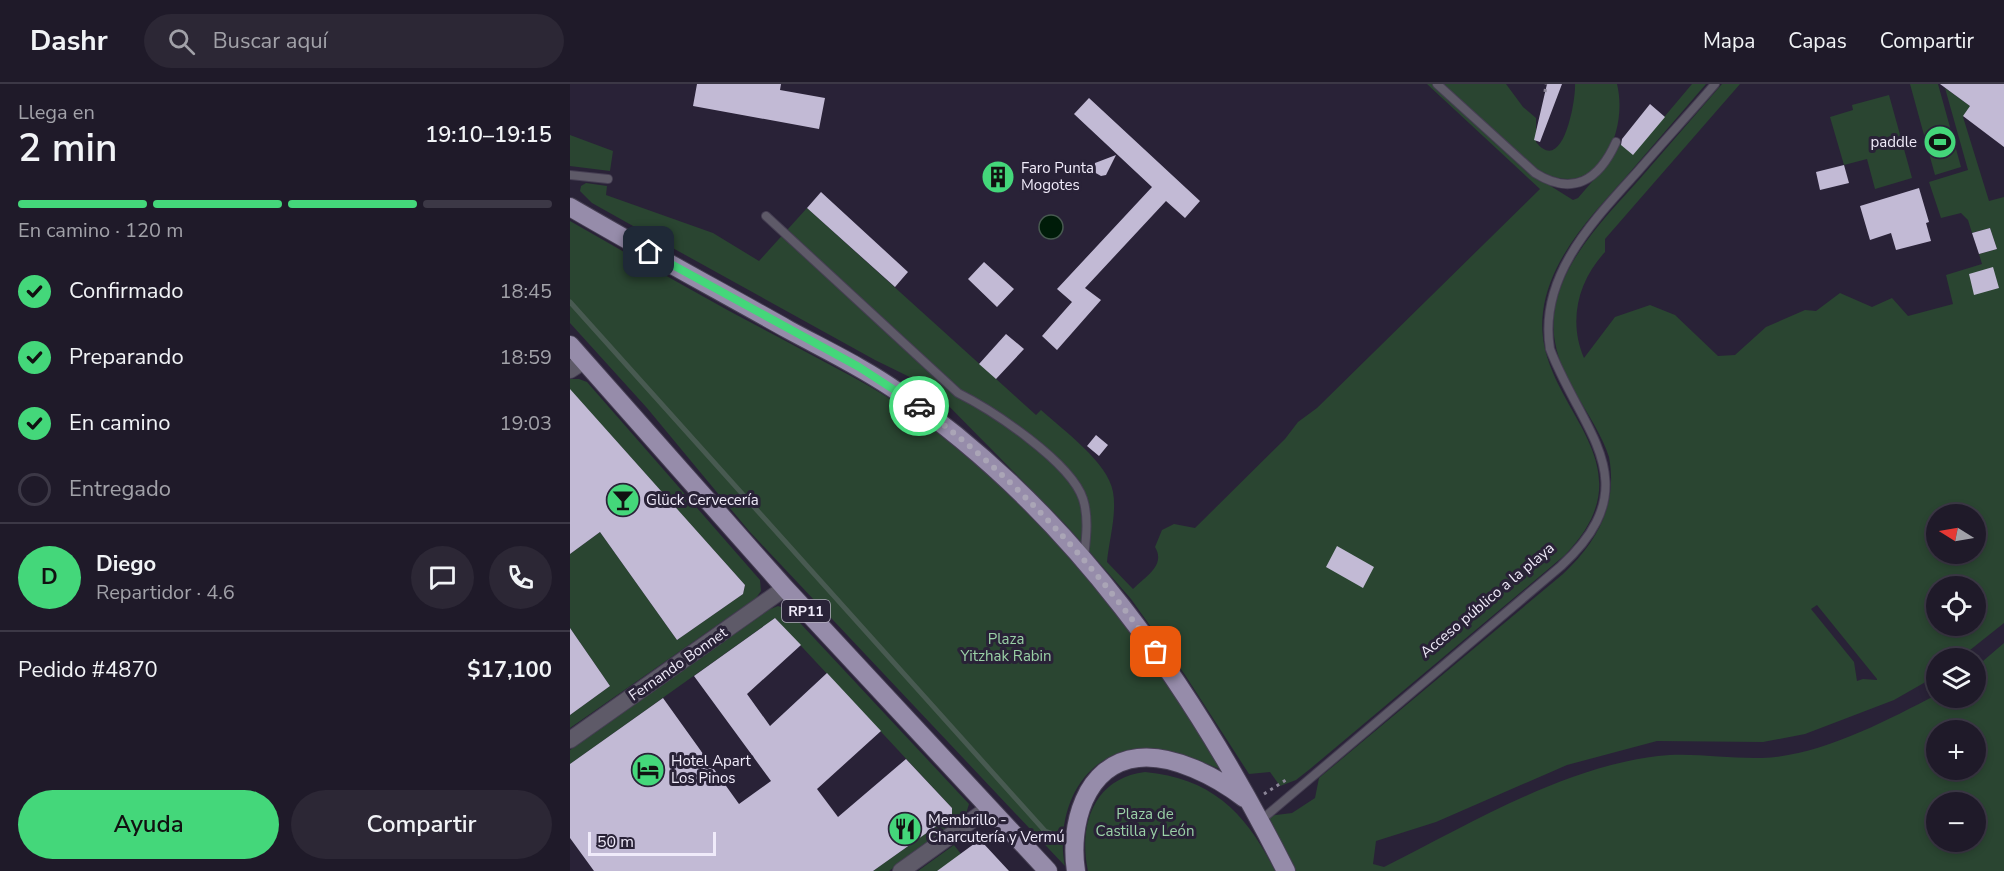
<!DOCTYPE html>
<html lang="es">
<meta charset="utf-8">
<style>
body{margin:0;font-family:"Nunito Sans",sans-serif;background:#2c2735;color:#f1f3f6;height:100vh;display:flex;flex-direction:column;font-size:22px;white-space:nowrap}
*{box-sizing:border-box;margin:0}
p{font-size:20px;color:#a1a1a8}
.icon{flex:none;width:33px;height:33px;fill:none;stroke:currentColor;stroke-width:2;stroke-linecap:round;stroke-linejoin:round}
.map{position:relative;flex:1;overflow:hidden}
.details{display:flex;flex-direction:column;background:#1f1a29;width:570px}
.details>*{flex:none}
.needle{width:39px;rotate:281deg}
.tools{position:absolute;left:1356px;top:420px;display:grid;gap:12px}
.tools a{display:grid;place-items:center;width:60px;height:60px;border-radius:50%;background:#1f1a29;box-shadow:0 3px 9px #0003,0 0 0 2px #3c3846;font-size:30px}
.scale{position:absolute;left:18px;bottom:15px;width:128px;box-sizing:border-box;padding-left:6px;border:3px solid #f0ebfa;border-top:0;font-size:16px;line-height:21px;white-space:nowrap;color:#f0ebfa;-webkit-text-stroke:4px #292237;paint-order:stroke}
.pin{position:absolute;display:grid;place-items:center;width:51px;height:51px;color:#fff;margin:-26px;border-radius:12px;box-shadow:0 3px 9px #0006}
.courier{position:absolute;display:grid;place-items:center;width:60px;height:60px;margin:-30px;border:4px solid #44d77a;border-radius:50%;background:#fff;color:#222;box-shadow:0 2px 8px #0007}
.head em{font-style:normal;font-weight:600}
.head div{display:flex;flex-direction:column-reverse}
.head{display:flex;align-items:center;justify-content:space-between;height:102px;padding:0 18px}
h1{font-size:39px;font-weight:600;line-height:45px}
.bar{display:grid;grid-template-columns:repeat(4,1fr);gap:9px 6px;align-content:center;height:72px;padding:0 18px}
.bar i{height:8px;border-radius:4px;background:#3c3846}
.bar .active{background:#44d77a}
.bar p{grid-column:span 4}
.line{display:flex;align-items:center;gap:15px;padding:0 18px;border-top:2px solid #3c3846}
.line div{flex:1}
.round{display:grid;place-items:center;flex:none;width:63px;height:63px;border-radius:32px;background:#2c2735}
ol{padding:0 18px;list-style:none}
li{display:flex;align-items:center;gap:18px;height:66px}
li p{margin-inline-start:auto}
li .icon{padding:6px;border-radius:50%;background:#44d77a;color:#111;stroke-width:4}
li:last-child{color:#a1a1a8}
li i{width:33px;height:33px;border:3px solid #3c3846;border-radius:50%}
.cta{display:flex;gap:12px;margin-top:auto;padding:12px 18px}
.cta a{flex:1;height:69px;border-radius:36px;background:#44d77a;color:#111;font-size:24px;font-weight:600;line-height:69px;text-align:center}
.cta a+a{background:#2c2735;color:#f1f3f6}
header{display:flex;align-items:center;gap:36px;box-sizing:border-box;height:84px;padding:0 30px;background:#1f1a29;border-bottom:2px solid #3c3846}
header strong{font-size:28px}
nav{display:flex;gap:33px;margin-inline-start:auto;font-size:21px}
.search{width:420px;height:54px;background:#2c2735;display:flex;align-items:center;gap:15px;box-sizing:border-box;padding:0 21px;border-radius:33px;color:#a1a1a8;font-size:22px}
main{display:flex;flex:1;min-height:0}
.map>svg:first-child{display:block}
.green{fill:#2a4531;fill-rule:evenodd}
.water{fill:#001c09;stroke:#485a51;stroke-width:1.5}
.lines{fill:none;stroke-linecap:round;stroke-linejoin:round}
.stream{stroke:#485a51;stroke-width:5}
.building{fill:#c2bad5}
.lane-casing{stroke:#453e52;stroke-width:10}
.street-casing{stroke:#453e52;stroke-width:18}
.primary-casing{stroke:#453e52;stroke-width:20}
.path{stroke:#8b8597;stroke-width:3;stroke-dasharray:3 4.5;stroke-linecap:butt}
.lane{stroke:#5e5a68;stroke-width:8}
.street{stroke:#5e5a68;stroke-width:16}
.primary{stroke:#968caa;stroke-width:18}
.done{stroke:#aaa5b6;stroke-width:6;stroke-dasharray:0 10.8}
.route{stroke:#44d77a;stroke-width:8}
.labels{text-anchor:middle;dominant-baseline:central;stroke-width:6;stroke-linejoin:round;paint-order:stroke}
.shield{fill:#292237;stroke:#b4afc0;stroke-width:1.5}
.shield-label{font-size:14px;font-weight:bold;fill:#f0ebfa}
.poi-label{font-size:15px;fill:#f0ebfa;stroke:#292237;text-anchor:start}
.street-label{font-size:15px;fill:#f0ebfa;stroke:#292237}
.park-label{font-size:15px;fill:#9ad1a7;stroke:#292237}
</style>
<header>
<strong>Dashr</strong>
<div class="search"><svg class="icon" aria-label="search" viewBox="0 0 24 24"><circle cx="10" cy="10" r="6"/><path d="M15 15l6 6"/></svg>Buscar aquí</div>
<nav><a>Mapa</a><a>Capas</a><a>Compartir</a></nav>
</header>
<main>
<section class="details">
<div class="head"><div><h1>2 min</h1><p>Llega en</p></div><em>19:10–19:15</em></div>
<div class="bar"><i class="active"></i><i class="active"></i><i class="active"></i><i></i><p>En camino · 120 m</p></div>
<ol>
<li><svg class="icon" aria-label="check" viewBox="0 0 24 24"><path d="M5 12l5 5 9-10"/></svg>Confirmado<p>18:45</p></li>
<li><svg class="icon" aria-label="check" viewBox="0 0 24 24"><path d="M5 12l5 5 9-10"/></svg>Preparando<p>18:59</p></li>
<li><svg class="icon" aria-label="check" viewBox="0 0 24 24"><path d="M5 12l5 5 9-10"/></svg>En camino<p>19:03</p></li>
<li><i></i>Entregado</li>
</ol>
<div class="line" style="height:108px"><b class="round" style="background:#44d77a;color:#111">D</b><div><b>Diego</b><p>Repartidor · 4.6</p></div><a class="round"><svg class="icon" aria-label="chat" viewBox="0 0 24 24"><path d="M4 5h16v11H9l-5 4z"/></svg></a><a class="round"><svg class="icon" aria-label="phone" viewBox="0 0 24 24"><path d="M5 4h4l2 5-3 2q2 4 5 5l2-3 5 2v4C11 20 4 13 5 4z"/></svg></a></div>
<div class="line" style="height:78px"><div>Pedido #4870</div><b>$17,100</b></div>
<div class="cta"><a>Ayuda</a><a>Compartir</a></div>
</section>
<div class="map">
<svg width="1434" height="787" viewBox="0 0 1434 787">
<rect width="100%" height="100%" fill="#292237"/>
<path class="green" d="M 857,0 L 863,0 L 963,91 L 1003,116 L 1008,114 L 1039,78 L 1049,59 L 1063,70 L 1122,0 L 1136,0 C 1111,29 1086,58 1061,87 C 1026,127 980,172 973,228 C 961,322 1088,374 995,471 L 740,685 L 726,696 L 710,702 L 700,688 L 679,690 L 615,591 L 561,515 L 496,441 L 360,303 L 305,276 L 72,147 L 22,119 L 10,107 L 11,102 L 16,99 L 37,102 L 36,111 L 143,149 L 189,177 L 237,124 L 466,331 L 471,326 C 494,347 538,378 543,408 C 547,430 539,456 537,478 L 563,505 C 576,492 596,481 585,463 L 592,446 L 604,440 L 625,444 L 715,355 L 728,338 L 747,324 L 970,105 Z
M 872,0 L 936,0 L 953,23 L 966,34 L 966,58 C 993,92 1006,16 1005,0 L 1047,0 C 1060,53 1021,126 962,81 Z
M 1152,0 L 1170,0 L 1035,155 L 1035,168 C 1008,197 998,237 1014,274 L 1045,233 L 1080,221 L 1105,231 L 1148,272 L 1165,271 L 1196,243 L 1235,226 L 1246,227 L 1270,209 L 1302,223 L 1322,214 L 1338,232 L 1383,220 L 1376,191 L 1412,180 L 1409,170 L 1427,165 L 1420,144 L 1402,149 L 1398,136 L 1391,129 L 1371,134 L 1359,98 L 1398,86 L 1375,4 L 1400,22 L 1393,33 L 1419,117 L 1434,113 L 1434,539 L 1390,574 L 1366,574 L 1366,592 L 1324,616 L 1235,650 L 1193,658 L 1087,657 L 997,681 L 866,738 L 806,757 L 803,780 L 814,783 C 900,740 991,684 1088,672 C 1122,668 1157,675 1192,674 C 1250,672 1316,637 1366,611 L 1366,614 L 1406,614 L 1406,583 L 1434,559 L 1434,787 L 725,787 L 697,732 L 722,729 L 745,714 L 749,694 L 993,490 C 1027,458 1048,421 1039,373 C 1026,333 992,300 985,258 C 973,191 1035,135 1074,90 C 1100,60 1126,30 1152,0 ZM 1366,430 L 1406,430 L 1406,470 L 1366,470 ZM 1366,502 L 1406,502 L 1406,542 L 1366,542 ZM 1247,521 L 1307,595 L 1307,596 L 1293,595 L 1287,597 L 1284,578 L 1241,525 ZM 1366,646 L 1406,646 L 1406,686 L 1366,686 ZM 1366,718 L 1406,718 L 1406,758 L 1366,758 Z
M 1340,0 L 1368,0 L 1391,83 L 1365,91 Z
M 1319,11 L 1342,94 L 1305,105 L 1297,75 L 1274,81 L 1260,33 L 1283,26 L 1282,21 Z
M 0,51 L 43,67 L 40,87 L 0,82 Z
M 0,137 C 70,177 139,217 210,254 C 248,275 288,294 325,318 C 461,411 569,543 650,685 C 627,676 604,666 579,665 C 514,662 484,727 495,782 L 179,447 L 77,324 L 0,239 Z
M 0,295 L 9,295 L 17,298 L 190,496 L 191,507 L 186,514 L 0,644 L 0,631 L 40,602 L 0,544 L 0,470 L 30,448 L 107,556 L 173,510 L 175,501 L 5,311 L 0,310 Z
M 208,522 L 217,525 L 399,720 L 395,733 L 319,787 L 303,787 L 382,731 L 382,724 L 205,534 L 0,680 L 0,666 L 198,526 Z
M 575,688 C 642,694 677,730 705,787 L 518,787 C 508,741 524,694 575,688 Z
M 384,761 L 391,770 L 368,787 L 348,787 Z"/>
<path class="water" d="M469 143a12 12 0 1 1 24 0a12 12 0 1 1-24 0Z"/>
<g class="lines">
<path class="stream" d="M 0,218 L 475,747 L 492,753"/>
</g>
<path class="building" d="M 127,0 L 211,0 L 210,6 L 255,14 L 249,45 L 123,22 Z
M 977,0 L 992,0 L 970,58 L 964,56 Z
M 1370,0 L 1434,0 L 1434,63 L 1393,32 L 1400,22 Z
M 519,14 L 630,117 L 615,134 L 596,117 L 515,204 L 531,216 L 487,266 L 472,252 L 502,218 L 487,205 L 582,103 L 504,30 Z
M 1080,20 L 1095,33 L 1063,71 L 1051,61 L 1052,55 Z
M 546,71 L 536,91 L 531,92 L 524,88 L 525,79 Z
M416 93a12 12 0 1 1 24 0a12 12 0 1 1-24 0Z
M 1274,81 L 1279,99 L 1250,106 L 1246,88 Z
M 1349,104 L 1359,138 L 1356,139 L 1361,157 L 1326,166 L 1321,149 L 1300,156 L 1290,122 Z
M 251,108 L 338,188 L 325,203 L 237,124 Z
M 1420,144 L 1427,165 L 1409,170 L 1402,149 Z
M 414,178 L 444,205 L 427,223 L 398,195 Z
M 1423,183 L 1429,204 L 1404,211 L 1399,190 Z
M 436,250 L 454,265 L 426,295 L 409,280 Z
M 0,305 L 175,501 L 173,510 L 107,556 L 30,448 L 0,470 Z
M 526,351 L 538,361 L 529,372 L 517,362 Z
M 767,462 L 804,483 L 793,504 L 756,483 Z
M 205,534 L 231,561 L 177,610 L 200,642 L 257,589 L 311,647 L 247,705 L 268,733 L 336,675 L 382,724 L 382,731 L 303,787 L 24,787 L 0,754 L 0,680 L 93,614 L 169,720 L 201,697 L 124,592 Z
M 0,544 L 40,602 L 0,631 Z
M 408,757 L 413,759 L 439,787 L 367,787 Z"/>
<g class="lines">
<g class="lane-casing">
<path id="lane" d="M 867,0 L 965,89 C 1003,113 1029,96 1046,58
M 0,91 L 38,95
M 196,132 L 388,309 C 422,326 501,378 513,415 C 519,434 516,455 514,474
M 690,737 L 991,482 C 1081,399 1012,349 980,265 C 968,192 1024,136 1069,86 C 1094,57 1120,29 1145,0"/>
</g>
<g class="street-casing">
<path id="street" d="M 0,286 L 14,277
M 0,656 L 215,504
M 331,787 L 419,724"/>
</g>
<g class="primary-casing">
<path id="primary" d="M 0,123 C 72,165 146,205 219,246 C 256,266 294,284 328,308 C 501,426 623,603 716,787
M 0,261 L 215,504 L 478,787
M 506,787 C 499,743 514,680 568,674 C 603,670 647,693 674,714"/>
</g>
<path class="path" d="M 975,8 L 976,0
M 694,710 L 719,694"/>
<use href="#lane" class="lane"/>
<use href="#street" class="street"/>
<use href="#primary" class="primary"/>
</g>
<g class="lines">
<path class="done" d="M 349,322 C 440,389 521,476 586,568"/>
<path class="route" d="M 79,168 L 289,283 L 349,322"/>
</g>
<defs>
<g id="stadium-disc" transform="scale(1.725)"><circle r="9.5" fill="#44d77a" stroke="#292237"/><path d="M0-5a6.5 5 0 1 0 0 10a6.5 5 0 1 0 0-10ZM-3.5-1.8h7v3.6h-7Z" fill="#111"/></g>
<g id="building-disc" transform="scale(1.725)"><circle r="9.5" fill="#44d77a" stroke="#292237"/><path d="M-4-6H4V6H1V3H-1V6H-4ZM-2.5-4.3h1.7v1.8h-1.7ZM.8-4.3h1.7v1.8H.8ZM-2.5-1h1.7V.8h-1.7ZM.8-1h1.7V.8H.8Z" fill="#111"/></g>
<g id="bar-disc" transform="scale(1.725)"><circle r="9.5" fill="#44d77a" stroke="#292237"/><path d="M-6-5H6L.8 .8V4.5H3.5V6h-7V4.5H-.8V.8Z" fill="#111"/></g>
<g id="hotel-disc" transform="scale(1.725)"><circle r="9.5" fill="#44d77a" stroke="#292237"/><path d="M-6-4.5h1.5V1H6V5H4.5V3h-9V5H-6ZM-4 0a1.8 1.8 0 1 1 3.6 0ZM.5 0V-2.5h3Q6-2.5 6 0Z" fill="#111"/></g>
<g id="restaurant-disc" transform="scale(1.725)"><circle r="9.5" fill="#44d77a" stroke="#292237"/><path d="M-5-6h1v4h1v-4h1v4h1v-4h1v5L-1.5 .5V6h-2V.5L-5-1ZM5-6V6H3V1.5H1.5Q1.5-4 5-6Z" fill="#111"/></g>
</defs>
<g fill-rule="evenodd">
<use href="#stadium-disc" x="1370" y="58"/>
<use href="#building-disc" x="428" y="93"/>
<use href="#bar-disc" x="53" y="416"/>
<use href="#hotel-disc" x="78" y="686"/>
<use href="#restaurant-disc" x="335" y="745"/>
</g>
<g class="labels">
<rect class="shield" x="212" y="516" width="48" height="22" rx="4.5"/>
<g class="shield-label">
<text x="236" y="527">RP11</text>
</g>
<g class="poi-label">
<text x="1347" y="58" text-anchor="end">paddle</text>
<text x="451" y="84">Faro Punta<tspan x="451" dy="17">Mogotes</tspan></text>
<text x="76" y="416">Glück Cervecería</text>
<text x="101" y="677">Hotel Apart<tspan x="101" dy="17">Los Pinos</tspan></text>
<text x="358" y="736">Membrillo -<tspan x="358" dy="17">Charcutería y Vermú</tspan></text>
</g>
<g class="street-label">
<text transform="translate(917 516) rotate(-40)">Acceso público a la playa</text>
<text transform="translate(108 580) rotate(-35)">Fernando Bonnet</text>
</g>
<g class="park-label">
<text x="436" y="555">Plaza<tspan x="436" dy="17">Yitzhak Rabin</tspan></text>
<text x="575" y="730">Plaza de<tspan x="575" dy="17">Castilla y León</tspan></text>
</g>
</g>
</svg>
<div class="tools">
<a><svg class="needle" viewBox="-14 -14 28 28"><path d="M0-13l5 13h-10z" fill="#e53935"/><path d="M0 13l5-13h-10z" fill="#a1a1a8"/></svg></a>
<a><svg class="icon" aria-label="locate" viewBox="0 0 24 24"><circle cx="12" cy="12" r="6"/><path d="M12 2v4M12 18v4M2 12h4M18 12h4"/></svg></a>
<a><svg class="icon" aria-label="layers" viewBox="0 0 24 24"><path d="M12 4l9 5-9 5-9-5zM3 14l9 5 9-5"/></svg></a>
<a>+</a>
<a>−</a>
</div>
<div class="scale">50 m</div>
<div class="pin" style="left:586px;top:568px;background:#ea580c"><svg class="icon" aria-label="bag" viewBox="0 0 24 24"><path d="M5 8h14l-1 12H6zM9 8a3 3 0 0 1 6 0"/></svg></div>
<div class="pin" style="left:79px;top:168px;background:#1f2937"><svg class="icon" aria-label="home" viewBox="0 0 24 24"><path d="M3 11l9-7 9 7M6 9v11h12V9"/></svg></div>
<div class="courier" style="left:349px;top:322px"><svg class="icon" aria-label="car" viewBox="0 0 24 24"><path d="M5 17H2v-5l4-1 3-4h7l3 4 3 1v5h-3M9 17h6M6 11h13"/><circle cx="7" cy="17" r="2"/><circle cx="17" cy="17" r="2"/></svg></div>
</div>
</main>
